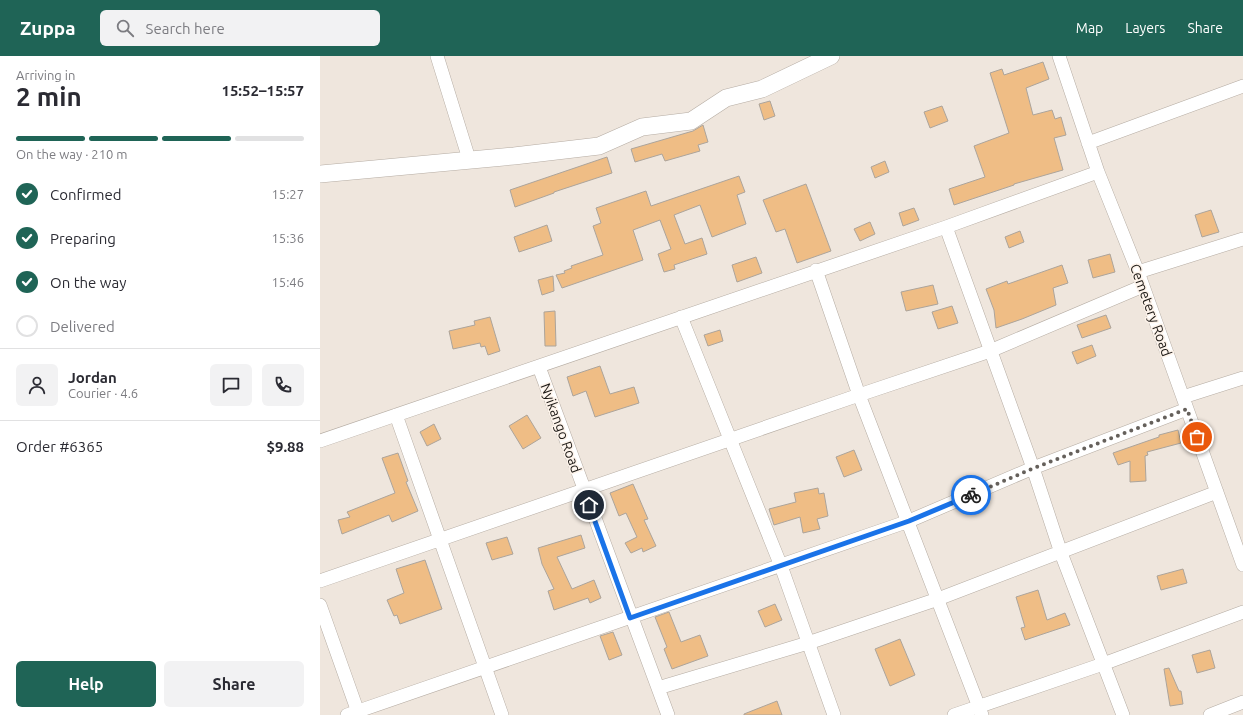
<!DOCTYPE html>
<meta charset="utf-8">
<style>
body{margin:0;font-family:Ubuntu,sans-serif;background:#f2f2f3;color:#2b2b33;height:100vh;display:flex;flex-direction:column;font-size:15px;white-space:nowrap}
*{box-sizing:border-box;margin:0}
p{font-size:13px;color:#7c7c81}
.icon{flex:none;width:22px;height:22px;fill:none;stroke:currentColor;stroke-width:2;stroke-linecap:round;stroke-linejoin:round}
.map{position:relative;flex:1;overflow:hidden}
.panel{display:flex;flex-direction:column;background:#fff;width:320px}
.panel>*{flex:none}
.pin{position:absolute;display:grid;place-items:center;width:34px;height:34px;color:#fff;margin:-17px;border:2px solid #fff;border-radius:50%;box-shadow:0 1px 4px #0007}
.courier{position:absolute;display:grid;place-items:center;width:40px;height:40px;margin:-20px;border:3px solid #1a73e8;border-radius:50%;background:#fff;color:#222;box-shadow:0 1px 5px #0007}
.headline em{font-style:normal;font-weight:600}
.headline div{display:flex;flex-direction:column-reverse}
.headline{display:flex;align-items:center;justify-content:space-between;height:68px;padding:0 16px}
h1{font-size:26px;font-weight:600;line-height:30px}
.bar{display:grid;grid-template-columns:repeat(4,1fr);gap:6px 4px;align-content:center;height:48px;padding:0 16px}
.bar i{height:5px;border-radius:3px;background:#e1e1e2}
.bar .current{background:#1f6456}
.bar p{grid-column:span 4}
.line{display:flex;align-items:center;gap:10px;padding:0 16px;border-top:1px solid #e1e1e2}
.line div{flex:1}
.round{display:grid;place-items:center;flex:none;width:42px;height:42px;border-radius:6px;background:#f2f2f3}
ol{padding:0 16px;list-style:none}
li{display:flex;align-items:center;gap:12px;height:44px}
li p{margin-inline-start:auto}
li .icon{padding:4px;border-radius:50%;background:#1f6456;color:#fff;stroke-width:4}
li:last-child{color:#7c7c81}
li i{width:22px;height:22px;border:2px solid #e1e1e2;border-radius:50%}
.primary-button{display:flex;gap:8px;margin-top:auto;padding:8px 16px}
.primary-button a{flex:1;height:46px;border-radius:6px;background:#1f6456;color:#fff;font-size:16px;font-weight:600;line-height:46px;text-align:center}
.primary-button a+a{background:#f2f2f3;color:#2b2b33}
header{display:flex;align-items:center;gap:24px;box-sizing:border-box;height:56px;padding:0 20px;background:#1f6456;color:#fff}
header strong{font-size:19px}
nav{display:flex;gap:22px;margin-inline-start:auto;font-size:14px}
.search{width:280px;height:36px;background:#f2f2f3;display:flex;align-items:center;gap:10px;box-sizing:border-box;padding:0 14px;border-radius:6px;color:#7c7c81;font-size:15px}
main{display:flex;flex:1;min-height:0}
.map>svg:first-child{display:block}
.building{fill:#efbd85;stroke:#aca49b}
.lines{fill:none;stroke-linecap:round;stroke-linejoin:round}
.minor-casing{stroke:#b5aca3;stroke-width:14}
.tertiary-casing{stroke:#b5aca3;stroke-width:18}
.minor{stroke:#fff;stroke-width:13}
.tertiary{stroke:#fff;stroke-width:17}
.done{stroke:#65605b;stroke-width:4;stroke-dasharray:0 7.2}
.route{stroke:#1a73e8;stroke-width:5}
.labels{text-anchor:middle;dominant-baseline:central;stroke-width:3;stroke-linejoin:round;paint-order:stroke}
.street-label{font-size:14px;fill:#1b1815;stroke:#fdf3ea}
</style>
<header>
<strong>Zuppa</strong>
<div class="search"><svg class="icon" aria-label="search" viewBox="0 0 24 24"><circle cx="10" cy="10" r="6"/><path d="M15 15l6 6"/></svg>Search here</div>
<nav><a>Map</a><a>Layers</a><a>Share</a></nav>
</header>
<main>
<section class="panel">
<div class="headline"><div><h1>2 min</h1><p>Arriving in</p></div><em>15:52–15:57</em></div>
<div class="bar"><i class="current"></i><i class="current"></i><i class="current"></i><i></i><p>On the way · 210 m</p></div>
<ol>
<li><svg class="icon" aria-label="check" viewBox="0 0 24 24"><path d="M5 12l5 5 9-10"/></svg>Confirmed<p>15:27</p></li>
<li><svg class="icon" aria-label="check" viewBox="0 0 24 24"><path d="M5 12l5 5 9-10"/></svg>Preparing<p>15:36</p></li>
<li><svg class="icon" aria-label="check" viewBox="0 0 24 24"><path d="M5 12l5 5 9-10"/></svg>On the way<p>15:46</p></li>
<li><i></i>Delivered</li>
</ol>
<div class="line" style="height:72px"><a class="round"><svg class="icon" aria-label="person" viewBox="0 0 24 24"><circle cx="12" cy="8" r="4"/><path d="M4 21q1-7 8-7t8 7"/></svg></a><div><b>Jordan</b><p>Courier · 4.6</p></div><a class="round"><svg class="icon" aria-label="chat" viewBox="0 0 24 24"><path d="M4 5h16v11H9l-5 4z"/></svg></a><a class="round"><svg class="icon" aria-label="phone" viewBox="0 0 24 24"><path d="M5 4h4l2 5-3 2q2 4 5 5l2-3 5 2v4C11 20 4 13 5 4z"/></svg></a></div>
<div class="line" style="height:52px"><div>Order #6365</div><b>$9.88</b></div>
<div class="primary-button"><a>Help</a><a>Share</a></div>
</section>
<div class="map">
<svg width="923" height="659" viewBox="0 0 923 659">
<rect width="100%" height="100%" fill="#efe6dd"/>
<path class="building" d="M 723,6 L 729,23 L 706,32 L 713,59 L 732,54 L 735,63 L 741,61 L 746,79 L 734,82 L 743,114 L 694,128 L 694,129 L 634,149 L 629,133 L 665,121 L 654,90 L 689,77 L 670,17 L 682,13 L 684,19 Z
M 450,45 L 455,60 L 444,64 L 439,48 Z
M 622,50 L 628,65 L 610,72 L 604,56 Z
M 383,69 L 388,86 L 378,89 L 380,95 L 345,105 L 342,98 L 315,106 L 311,93 L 373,75 Z
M 287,101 L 292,117 L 234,136 L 234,137 L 195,151 L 190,134 Z
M 565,105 L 569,116 L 555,122 L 551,111 Z
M 419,120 L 425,136 L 417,139 L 426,168 L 392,181 L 380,149 L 354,159 L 365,188 L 382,182 L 387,198 L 354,209 L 355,213 L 344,216 L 338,198 L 351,193 L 340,164 L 313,174 L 323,204 L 242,232 L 236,219 L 245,217 L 244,215 L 252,212 L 251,210 L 283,199 L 273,170 L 281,167 L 276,152 L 326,135 L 331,150 Z
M 486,128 L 511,195 L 477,207 L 465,173 L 456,176 L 443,144 Z
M 594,152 L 599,164 L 583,170 L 579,157 Z
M 891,154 L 899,176 L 882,181 L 875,159 Z
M 550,166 L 555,178 L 540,185 L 534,173 Z
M 227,169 L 232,185 L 199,196 L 194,181 Z
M 700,175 L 704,186 L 689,192 L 685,181 Z
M 790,198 L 795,216 L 773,222 L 768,204 Z
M 436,201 L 442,217 L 417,226 L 412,209 Z
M 742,209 L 748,227 L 733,232 L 736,249 L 702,263 L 676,272 L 674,254 L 666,233 L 687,225 L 688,228 Z
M 233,220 L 234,235 L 222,239 L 218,224 Z
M 613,229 L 618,248 L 586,255 L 581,236 Z
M 632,250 L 638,267 L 618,273 L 612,256 Z
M 235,255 L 236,290 L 225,290 L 224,256 Z
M 786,259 L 791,272 L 762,282 L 757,269 Z
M 170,261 L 180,295 L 168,299 L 165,290 L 161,291 L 160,287 L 133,293 L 129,275 L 155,269 L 154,265 Z
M 400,274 L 403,285 L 388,290 L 384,279 Z
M 772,289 L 776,300 L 757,308 L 752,296 Z
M 280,310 L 290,338 L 314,331 L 319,347 L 275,361 L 266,335 L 253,340 L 247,321 Z
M 207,359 L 221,382 L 203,393 L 189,370 Z
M 114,368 L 121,383 L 107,390 L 100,376 Z
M 858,374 L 861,387 L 827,396 L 828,399 L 825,400 L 826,425 L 810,426 L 810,405 L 798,409 L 793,397 L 839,381 L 839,379 Z
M 534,394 L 542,414 L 524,421 L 516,401 Z
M 78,397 L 88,425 L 86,426 L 98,455 L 72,466 L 69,459 L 22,478 L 18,464 L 30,461 L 27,456 L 75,437 L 62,402 Z
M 313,428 L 328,463 L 324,464 L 336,490 L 323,496 L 322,492 L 311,497 L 305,487 L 317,481 L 306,457 L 299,460 L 290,437 Z
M 498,432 L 499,438 L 504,437 L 508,460 L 497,463 L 500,473 L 483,477 L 480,461 L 454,469 L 449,453 L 476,446 L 474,437 Z
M 261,479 L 265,492 L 237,501 L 252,533 L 274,524 L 281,542 L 270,547 L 268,542 L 234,554 L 228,535 L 234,533 L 222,508 L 218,492 Z
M 187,481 L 193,498 L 172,504 L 166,487 Z
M 105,504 L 122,553 L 80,568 L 77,559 L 74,560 L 67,544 L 84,537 L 76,513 Z
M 863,513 L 867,527 L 841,534 L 837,520 Z
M 718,534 L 727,564 L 745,557 L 750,569 L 705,584 L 701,572 L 705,571 L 696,541 Z
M 455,548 L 462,564 L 445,571 L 438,555 Z
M 349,556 L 361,586 L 380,579 L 388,600 L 352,613 L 344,593 L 347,591 L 335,561 Z
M 293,576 L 302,599 L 289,604 L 280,580 Z
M 580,583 L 595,619 L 570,630 L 555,593 Z
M 890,594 L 895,612 L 877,617 L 872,599 Z
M 849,612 L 859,635 L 861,635 L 863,648 L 850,650 L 844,613 Z
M 457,645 L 462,659 L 424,659 L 424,658 Z"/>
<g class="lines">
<g class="minor-casing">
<path id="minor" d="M 117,0 L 149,103
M 739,0 L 778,116 L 818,216 L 923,509
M 768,87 L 923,30
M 626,171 L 713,412 L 741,497 L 803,659
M 496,214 L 539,339 L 662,659
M 818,216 L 923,183
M 361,261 L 461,510 L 514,659
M 219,311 L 348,659
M 863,341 L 923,322
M 76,359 L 182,659
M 0,385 L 626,171 L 778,116
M 0,525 L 539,339 L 670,295 L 823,230
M 0,549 L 39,659
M 338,632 L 488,587 L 618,543 L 897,436
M 27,659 L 589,465 L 713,412 L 867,353
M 634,659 L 783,608 L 923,556
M 890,659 L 923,646"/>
</g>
<g class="tertiary-casing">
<path id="tertiary" d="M 0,118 L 194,100 L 279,90 L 322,71 L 371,65 L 406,42 L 442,33 L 511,0"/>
</g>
<use href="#minor" class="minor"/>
<use href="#tertiary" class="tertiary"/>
</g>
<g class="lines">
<path class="done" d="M 651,439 L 714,412 L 867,353 L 877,381"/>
<path class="route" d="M 269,449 L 310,562 L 589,465 L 651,439"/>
</g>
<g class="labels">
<g class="street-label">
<text transform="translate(831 254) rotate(70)">Cemetery Road</text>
<text transform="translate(241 372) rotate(70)">Nyikango Road</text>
</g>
</g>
</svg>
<div class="pin" style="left:877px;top:381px;background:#ea580c"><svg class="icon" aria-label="bag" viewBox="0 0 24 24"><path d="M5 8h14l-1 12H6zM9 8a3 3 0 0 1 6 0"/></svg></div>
<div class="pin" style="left:269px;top:449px;background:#1f2937"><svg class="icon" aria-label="home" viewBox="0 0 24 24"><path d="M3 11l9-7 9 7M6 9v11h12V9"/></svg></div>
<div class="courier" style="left:651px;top:439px"><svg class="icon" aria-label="bike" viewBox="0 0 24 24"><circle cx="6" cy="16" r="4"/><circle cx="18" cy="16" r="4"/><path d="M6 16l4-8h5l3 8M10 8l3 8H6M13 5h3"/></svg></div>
</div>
</main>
